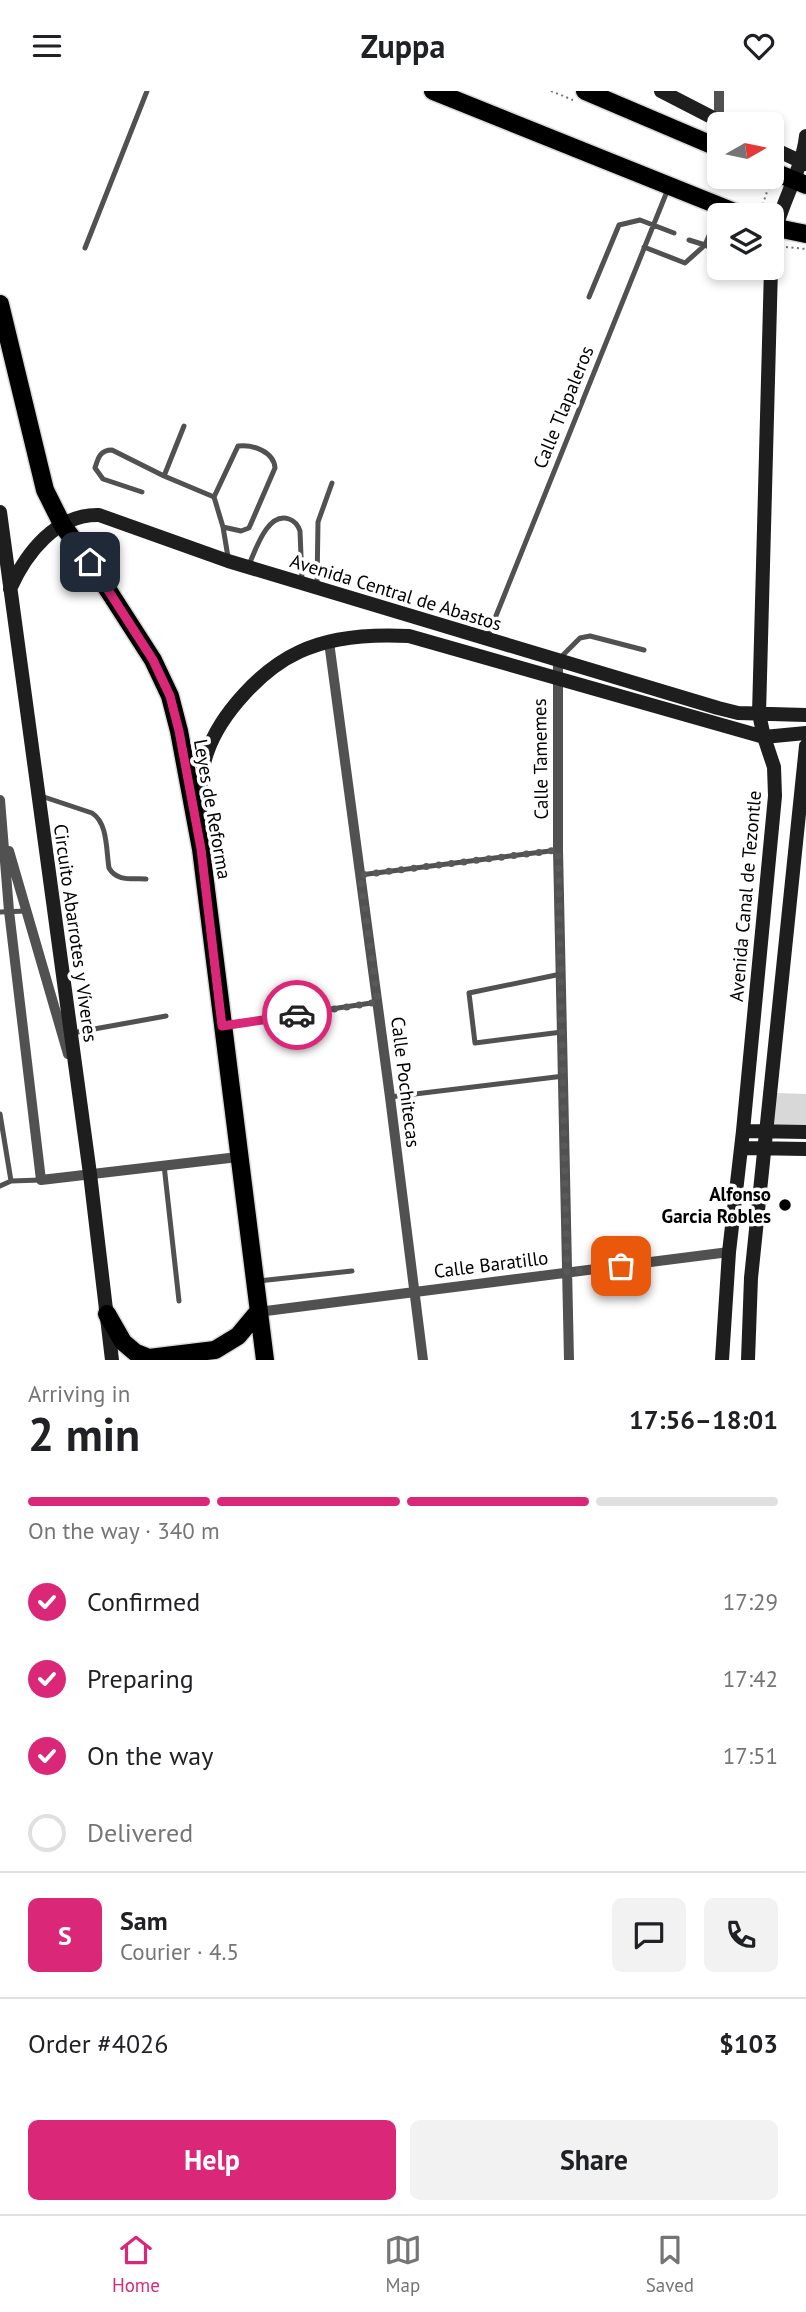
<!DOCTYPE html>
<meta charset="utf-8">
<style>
body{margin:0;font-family:"PT Sans",sans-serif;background:#f2f2f2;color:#202124;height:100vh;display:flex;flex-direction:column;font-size:26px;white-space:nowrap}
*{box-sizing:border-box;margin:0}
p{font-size:23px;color:#757577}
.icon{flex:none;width:38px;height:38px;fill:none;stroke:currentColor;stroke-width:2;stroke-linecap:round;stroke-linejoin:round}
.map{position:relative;height:1269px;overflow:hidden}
.drawer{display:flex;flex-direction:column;background:#fff;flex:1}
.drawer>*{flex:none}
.needle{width:46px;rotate:81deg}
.tools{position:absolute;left:707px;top:21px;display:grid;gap:14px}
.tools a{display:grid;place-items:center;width:77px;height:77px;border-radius:10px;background:#fff;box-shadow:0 4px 10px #0003;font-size:35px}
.pin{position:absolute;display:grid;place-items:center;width:60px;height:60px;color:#fff;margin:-30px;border-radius:14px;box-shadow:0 4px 10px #0006}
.courier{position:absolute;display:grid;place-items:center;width:70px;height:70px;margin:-35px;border:5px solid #db2777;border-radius:50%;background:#fff;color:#222;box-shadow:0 2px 9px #0007}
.summary em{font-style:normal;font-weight:700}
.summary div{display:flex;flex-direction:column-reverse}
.summary{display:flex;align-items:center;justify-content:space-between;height:119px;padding:0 28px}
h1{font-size:46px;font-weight:700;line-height:52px}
.bar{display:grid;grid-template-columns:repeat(4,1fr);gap:10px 7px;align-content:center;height:84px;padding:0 28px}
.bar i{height:9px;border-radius:5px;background:#e0e0e0}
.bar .active{background:#db2777}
.bar p{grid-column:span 4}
.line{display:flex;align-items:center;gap:18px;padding:0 28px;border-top:2px solid #e0e0e0}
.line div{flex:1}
.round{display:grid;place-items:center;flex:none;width:74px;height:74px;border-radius:10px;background:#f2f2f2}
ol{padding:0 28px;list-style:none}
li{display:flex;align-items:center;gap:21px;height:77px}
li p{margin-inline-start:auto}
li .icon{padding:7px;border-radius:50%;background:#db2777;color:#fff;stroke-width:4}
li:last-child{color:#757577}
li i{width:38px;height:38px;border:4px solid #e0e0e0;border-radius:50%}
.primary-button{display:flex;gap:14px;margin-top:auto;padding:14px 28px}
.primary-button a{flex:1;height:80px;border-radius:10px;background:#db2777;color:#fff;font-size:28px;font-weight:700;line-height:80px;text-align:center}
.primary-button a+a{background:#f2f2f2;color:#202124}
header{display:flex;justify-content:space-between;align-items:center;height:91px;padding:0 28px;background:#fff;font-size:32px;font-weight:700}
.tab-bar{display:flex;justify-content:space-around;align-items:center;height:98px;border-top:2px solid #e0e0e0;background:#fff;font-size:19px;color:#757577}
.tab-bar a{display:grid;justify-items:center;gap:4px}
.tab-bar .active{color:#db2777}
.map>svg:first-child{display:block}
.green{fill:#d8d8d8}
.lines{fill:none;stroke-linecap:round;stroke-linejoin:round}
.primary-casing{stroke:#dbdbdb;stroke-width:21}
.path{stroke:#737373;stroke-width:2;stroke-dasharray:2 3.5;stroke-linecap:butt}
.lane{stroke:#515151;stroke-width:5}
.street{stroke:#515151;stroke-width:10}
.secondary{stroke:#1e1e1e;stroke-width:14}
.primary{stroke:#000;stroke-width:18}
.done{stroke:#595959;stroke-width:7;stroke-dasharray:0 12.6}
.route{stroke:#db2777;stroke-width:9}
.poi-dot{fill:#000;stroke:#fff;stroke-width:2.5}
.labels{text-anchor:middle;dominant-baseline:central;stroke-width:7;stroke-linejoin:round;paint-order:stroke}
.street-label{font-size:19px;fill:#000;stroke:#fff}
.poi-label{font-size:19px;font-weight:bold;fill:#000;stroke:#fff;text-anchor:end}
</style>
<header><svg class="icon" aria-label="menu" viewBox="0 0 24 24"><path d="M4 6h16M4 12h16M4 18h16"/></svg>Zuppa<svg class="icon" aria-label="heart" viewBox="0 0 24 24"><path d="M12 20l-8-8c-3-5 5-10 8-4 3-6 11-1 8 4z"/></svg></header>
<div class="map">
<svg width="806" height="1269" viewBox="0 0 806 1269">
<rect width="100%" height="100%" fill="#fff"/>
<path class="green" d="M 776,1002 L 806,1003 L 806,1039 L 772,1039 Z"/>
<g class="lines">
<g class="primary-casing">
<path id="primary" d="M 433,0 L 742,124
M 585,0 L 719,57
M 772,80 L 806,94
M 772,136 L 806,143
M 0,213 L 45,399 L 63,435 L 90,471 L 153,569 L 170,605 L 179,640 L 201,758 L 265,1269
M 107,1223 L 123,1251 L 136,1262 L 149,1267 L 215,1259 L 238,1245 L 258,1221"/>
</g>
<path class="path" d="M 551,0 L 573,9
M 750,86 L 762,91
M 759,124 L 769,95
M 786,156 L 806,158"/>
<path class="lane" d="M 644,156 L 685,172 L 705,154 L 689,149
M 85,157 L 147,0
M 719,161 L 705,154 L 720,119
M 756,177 L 770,182
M 589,206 L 619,134 L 640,129 L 674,142
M 164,385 L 184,335
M 142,401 L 103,388 L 95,377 C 98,367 100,359 112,359 L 164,385 L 214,406 L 223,436 L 228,466
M 214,406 L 238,355 C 253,353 274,361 275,377 L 249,437 L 241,440 L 223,436
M 248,476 C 255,461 267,420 289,428 C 295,430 298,434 300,440 L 302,490
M 317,494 L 318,431 L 332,392
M 487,547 L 668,98
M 560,567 L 580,547 L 590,545 L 644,559
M 41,705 L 92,722 C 108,732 106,759 109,777 C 117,791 132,787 146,788
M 360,784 L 558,759
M 0,821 L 26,820
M 561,883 L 469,902 L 475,952 L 562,941
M 225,934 L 378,911
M 72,942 L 166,925
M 390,1006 L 564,985
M 0,1023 L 11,1090
M 164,1074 L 179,1210
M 0,1095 L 11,1090 L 41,1089
M 258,1190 L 352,1180"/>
<path class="street" d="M 719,0 L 719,30
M 329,551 L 390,1006 L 423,1269
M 558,570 L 558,759 L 569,1269
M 0,709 L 9,820 L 41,1089 L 238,1066
M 9,760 L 68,963
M 258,1221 L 729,1161"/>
<path class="secondary" d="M 661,0 L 725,33
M 772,57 L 806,73
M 772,164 C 773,122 801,87 806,45
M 0,421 L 90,1083 L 112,1269
M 10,498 C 26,462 56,423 99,424 L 228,470 L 718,617 L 738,622 L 806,624
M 200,725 C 200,704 200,682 207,662 C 220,623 262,578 299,561 C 332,545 372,543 409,545 L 764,646 L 806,642
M 743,1040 L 806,1041
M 741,1057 L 806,1058
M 722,1269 L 729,1161 L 743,1040 L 775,705 L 774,676 L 764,646 L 759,623 L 771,177
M 748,1269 L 751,1187 L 806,655"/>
<use href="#primary" class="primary"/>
</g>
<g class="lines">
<path class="done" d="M 297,924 L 378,911 L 360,784 L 558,759 L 567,1181 L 621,1175"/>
<path class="route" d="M 90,471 L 153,569 L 170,605 L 179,640 L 201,758 L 222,935 L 297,924"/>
</g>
<circle class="poi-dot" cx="785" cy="1114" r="7"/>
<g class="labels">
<g class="street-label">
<text transform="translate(563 316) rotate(-68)">Calle Tlapaleros</text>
<text transform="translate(396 501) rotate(17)">Avenida Central de Abastos</text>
<text transform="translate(540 668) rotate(-91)">Calle Tamemes</text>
<text transform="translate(213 718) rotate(80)">Leyes de Reforma</text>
<text transform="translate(745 805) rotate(-85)">Avenida Canal de Tezontle</text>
<text transform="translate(76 842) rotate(82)">Circuito Abarrotes y Víveres</text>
<text transform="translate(406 991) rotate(83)">Calle Pochitecas</text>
<text transform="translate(491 1173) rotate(-7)">Calle Baratillo</text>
</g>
<g class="poi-label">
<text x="771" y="1103">Alfonso<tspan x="771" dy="22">Garcia Robles</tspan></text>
</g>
</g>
</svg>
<div class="tools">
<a><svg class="needle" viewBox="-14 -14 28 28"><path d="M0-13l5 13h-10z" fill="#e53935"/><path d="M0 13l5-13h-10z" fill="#757577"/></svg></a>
<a><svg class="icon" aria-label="layers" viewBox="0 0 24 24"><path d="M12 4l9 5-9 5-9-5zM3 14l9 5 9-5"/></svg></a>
</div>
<div class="pin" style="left:621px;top:1175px;background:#ea580c"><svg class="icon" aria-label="bag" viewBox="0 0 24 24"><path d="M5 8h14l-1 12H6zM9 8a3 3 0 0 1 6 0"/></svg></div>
<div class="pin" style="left:90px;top:471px;background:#1f2937"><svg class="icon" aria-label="home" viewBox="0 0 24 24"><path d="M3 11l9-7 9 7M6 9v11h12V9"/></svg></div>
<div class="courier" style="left:297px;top:924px"><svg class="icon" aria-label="car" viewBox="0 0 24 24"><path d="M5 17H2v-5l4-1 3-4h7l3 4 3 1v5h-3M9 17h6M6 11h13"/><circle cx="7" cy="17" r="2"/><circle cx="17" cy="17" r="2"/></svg></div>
</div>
<section class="drawer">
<div class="summary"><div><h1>2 min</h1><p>Arriving in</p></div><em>17:56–18:01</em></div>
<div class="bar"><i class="active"></i><i class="active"></i><i class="active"></i><i></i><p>On the way · 340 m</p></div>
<ol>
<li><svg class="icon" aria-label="check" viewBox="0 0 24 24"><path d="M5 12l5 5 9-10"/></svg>Confirmed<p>17:29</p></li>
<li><svg class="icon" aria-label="check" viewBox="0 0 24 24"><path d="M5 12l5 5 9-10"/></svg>Preparing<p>17:42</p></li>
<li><svg class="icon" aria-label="check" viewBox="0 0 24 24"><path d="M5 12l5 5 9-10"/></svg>On the way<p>17:51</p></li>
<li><i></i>Delivered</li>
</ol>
<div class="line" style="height:126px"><b class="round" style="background:#db2777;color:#fff">S</b><div><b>Sam</b><p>Courier · 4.5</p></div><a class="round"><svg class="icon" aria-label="chat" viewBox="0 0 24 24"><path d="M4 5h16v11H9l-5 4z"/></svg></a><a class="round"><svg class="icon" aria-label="phone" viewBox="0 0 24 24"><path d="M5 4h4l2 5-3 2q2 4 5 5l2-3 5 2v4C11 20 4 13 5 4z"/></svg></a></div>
<div class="line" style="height:91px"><div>Order #4026</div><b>$103</b></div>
<div class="primary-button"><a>Help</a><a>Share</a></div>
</section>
<nav class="tab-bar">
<a class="active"><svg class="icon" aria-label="home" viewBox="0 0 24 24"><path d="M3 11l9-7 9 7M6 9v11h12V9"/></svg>Home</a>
<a><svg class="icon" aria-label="map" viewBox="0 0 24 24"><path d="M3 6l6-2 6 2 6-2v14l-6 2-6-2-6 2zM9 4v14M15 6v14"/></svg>Map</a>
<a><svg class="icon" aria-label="saved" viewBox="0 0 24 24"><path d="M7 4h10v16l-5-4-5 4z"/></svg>Saved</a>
</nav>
